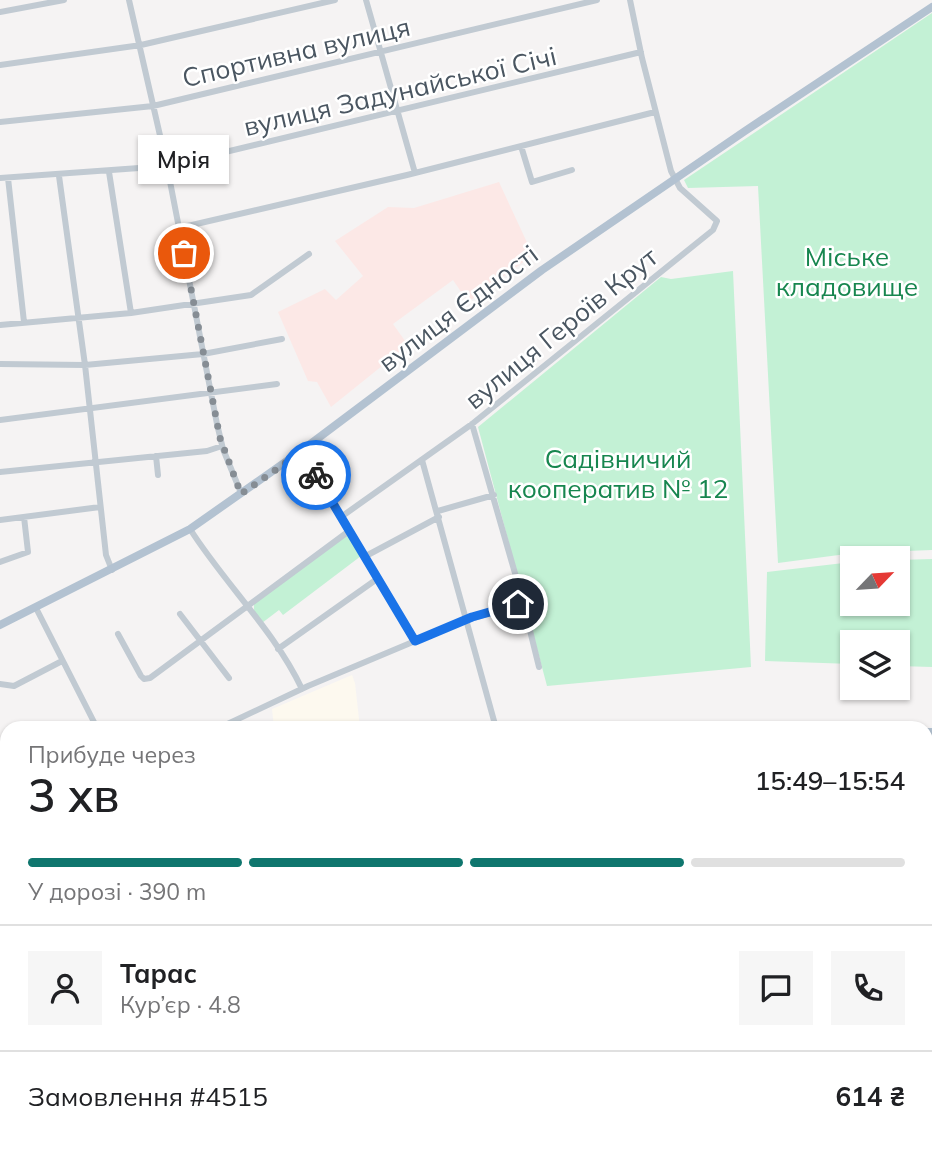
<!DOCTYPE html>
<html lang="uk">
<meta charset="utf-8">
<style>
body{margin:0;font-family:Mulish,sans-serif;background:#f6f6f6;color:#202124;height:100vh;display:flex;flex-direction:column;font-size:26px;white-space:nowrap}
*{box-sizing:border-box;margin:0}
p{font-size:23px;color:#757577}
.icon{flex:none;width:38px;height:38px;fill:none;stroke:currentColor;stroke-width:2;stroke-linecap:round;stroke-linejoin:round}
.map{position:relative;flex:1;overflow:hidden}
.drawer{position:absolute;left:0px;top:721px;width:933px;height:434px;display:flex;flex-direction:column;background:#fff;border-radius:21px 21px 0 0;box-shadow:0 2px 5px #0004}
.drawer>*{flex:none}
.needle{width:46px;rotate:65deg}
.controls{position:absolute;left:840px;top:546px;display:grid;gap:14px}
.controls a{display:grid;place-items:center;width:70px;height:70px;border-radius:0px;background:#fff;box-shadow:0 2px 5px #0004;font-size:35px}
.pin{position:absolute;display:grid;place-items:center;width:60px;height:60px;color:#fff;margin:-30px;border:4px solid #fff;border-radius:50%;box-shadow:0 2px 7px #0007}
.courier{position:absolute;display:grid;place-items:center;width:70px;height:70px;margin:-35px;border:5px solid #1a73e8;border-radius:50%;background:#fff;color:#222;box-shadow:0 2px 9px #0007}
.bubble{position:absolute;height:49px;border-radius:0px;background:#fff;box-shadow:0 2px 5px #0004;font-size:23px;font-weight:600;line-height:49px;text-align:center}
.summary em{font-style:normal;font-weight:600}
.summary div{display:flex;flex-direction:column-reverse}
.summary{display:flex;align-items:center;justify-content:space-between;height:119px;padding:0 28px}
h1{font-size:46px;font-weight:600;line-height:52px}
.bar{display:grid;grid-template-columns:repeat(4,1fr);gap:10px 7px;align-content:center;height:84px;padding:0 28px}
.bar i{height:9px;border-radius:5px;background:#e0e0e0}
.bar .current{background:#0f766e}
.bar p{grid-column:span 4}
.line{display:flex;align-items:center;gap:18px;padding:0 28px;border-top:2px solid #e0e0e0}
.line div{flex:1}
.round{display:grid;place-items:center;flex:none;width:74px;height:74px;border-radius:0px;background:#f6f6f6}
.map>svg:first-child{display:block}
.commercial{fill:#fdf9ef}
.medical{fill:#fce8e6}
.green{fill:#c3f1d5}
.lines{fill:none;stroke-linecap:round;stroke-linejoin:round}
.minor{stroke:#c1cad2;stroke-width:6}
.major{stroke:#b3c2d1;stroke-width:8}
.done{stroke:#868d94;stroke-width:7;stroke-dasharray:0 12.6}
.route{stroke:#1a73e8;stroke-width:9}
.labels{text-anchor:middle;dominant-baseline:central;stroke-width:5;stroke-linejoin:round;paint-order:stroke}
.street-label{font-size:26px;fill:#4a5661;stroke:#fff}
.park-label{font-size:26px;fill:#17864f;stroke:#fff}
</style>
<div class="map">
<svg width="932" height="1155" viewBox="0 0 932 1155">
<rect width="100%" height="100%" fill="#f5f3f3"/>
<path class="commercial" d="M 352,675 L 355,683 L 360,728 L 274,728 L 272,709 Z"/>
<path class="medical" d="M 499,182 L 530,249 L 529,258 L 468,302 L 453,280 L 393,324 L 408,345 L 331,407 L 317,382 L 308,381 L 278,312 L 325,289 L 336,300 L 363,276 L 335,241 L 388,207 L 414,208 Z"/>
<path class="green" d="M 932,13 L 932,550 L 854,553 L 778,563 L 758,186 L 688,188 L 684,180 Z
M 733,271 L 751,667 L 547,686 L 478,427 L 661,277 L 671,279 Z
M 348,534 L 361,556 L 283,615 L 279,610 L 262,623 L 254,611 L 254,604 Z
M 932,559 L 932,667 L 898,666 L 898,642 L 852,642 L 852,664 L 765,661 L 767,572 L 852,562 L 852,604 L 898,604 L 898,560 Z"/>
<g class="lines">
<path class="minor" d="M 129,0 L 167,166 L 217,424 L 223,449 L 241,493
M 366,0 L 415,173
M 0,12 L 64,0
M 0,65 L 141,45 L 335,0
M 0,122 L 153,106 L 597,0
M 521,146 L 532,182 L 572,170
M 109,172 L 131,313
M 59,176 L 85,365 L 106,555 L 112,570
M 0,178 L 167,166 L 641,52
M 8,178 L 24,322
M 179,228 L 407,175 L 655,112
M 0,325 L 131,313 L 251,295 L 309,254
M 0,364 L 85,365 L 203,354 L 282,339
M 0,420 L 277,384
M 472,424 L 521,594 L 539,667
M 301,451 L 415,641
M 156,456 L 158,475
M 422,460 L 496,728
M 0,472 L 207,451 L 222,446
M 438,511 L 494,495
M 341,517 L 472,424 L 713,230 L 717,221 L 680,188 L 671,171 L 642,58 L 630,0
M 0,520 L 100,507
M 190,529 C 225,584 274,630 302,689
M 364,557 L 439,517
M 0,562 L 28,552 L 24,517
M 36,608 L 97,728
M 180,614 L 229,678
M 118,634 L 141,676 L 144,679 L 150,678 L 349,531
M 278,649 L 377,579
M 0,684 L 14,686 L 62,661
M 219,728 L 308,686 L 458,623 L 522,603
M 0,858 L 7,856
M 0,1037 L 7,1036
M 50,1148 L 50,1155
M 101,1148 L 101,1155
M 165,1148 L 166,1155
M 220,1148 L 221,1155
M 284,1148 L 284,1155
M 0,1153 L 0,1155"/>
<path class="major" d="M 0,625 L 190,529 L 301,451 L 542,270 L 745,131 L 932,7
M 926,732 L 932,732
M 926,741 L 932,741
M 0,778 L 7,777"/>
</g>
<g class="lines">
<path class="done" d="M 184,253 L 220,438 L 241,494 L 301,452 L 316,475"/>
<path class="route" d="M 316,475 L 415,641 L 472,617 L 518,604"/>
</g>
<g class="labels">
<g class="street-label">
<text transform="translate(296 52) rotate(-13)">Спортивна вулиця</text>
<text transform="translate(400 91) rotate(-13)">вулиця Задунайської Січі</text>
<text transform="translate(458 308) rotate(-37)">вулиця Єдності</text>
<text transform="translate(561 328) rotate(-39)">вулиця Героїв Крут</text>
</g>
<g class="park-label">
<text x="847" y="256">Міське<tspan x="847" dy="30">кладовище</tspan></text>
<text x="618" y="458">Садівничий<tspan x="618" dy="30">кооператив № 12</tspan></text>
</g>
</g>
</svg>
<div class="controls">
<a><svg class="needle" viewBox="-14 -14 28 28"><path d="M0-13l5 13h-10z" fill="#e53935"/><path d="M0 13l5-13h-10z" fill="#757577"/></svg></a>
<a><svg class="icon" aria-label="layers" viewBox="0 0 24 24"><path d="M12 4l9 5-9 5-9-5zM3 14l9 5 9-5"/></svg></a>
</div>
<div class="pin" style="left:184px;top:253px;background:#ea580c"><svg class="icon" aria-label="bag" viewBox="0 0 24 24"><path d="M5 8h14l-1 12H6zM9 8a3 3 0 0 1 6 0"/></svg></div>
<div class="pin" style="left:518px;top:604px;background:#1f2937"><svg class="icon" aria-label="home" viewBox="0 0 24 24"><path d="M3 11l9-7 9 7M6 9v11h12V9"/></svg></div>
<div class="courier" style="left:316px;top:475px"><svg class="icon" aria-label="bike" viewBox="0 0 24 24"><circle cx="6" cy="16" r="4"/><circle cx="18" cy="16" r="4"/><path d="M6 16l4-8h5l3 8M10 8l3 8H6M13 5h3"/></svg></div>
<div class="bubble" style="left:138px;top:135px;width:91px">Мрія</div>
<section class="drawer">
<div class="summary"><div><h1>3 хв</h1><p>Прибуде через</p></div><em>15:49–15:54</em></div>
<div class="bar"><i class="current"></i><i class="current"></i><i class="current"></i><i></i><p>У дорозі · 390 m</p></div>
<div class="line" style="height:126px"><a class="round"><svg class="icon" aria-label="person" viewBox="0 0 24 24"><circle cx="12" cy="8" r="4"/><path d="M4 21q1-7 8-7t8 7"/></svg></a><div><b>Тарас</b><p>Кур’єр · 4.8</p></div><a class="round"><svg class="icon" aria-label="chat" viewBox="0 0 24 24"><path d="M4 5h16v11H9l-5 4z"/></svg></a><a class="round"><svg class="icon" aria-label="phone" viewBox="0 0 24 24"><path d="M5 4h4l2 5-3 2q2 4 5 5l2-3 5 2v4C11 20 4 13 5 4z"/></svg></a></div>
<div class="line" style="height:91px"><div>Замовлення #4515</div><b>614 ₴</b></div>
</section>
</div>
